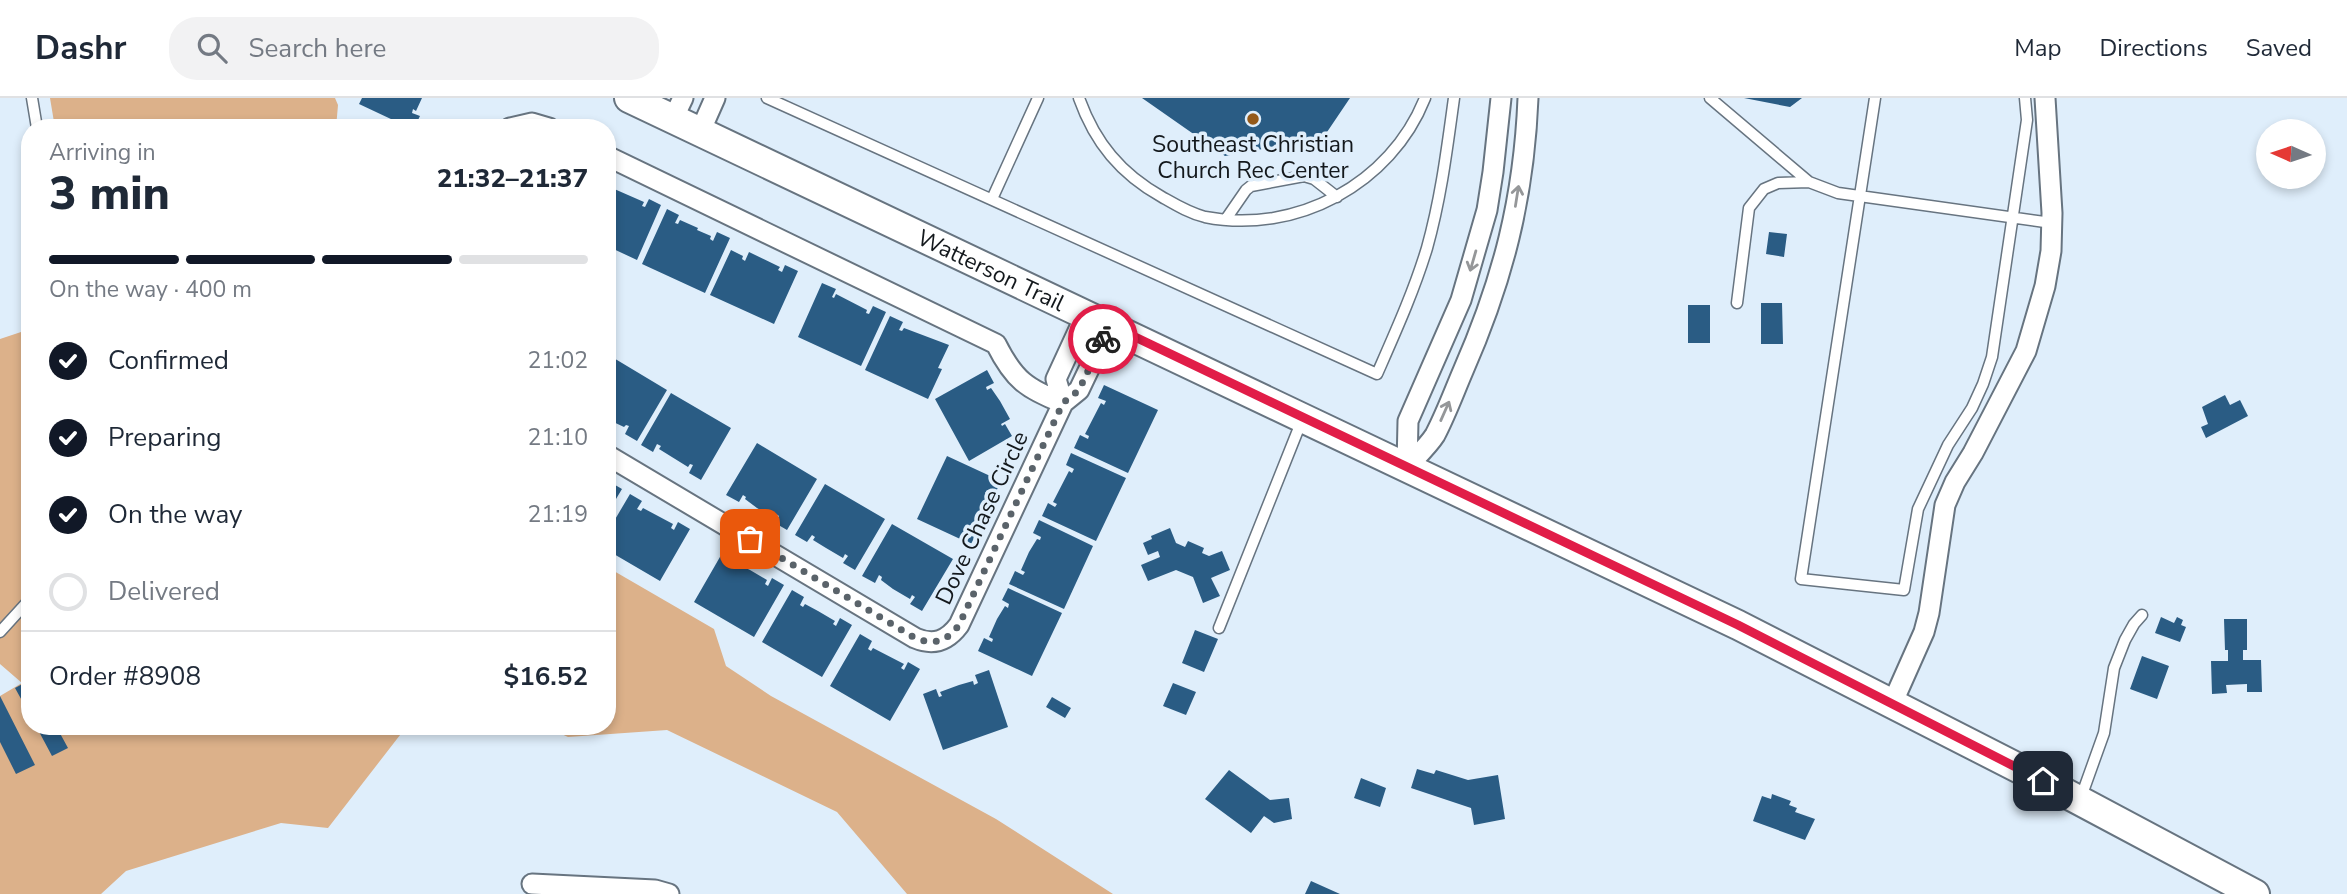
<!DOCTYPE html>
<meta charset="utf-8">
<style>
body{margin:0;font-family:"Nunito Sans",sans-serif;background:#f2f2f3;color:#1f2937;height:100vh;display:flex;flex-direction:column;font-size:26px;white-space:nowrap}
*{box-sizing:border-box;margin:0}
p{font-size:23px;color:#747a83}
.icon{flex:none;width:38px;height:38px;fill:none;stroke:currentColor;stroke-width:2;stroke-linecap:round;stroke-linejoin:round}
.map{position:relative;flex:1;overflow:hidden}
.drawer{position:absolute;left:21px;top:21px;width:595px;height:616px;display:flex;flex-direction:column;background:#fff;border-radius:28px;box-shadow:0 4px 10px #0003}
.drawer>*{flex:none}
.needle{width:46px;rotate:273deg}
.controls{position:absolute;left:2256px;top:21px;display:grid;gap:14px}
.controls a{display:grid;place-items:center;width:70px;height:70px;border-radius:50%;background:#fff;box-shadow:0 4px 10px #0003;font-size:35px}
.pin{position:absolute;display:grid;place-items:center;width:60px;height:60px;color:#fff;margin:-30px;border-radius:14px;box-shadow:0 4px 10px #0006}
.courier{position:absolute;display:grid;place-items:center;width:70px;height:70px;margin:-35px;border:5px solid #e11d48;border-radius:50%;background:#fff;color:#222;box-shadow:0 2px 9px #0007}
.headline em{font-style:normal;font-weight:800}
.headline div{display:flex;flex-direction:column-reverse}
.headline{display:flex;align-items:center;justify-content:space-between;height:119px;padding:0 28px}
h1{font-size:46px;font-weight:800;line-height:52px}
.bar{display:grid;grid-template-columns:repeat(4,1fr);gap:10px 7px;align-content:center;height:84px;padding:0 28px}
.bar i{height:9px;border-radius:5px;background:#e0e1e3}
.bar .active{background:#111827}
.bar p{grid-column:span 4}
.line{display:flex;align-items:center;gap:18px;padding:0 28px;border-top:2px solid #e0e1e3}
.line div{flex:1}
ol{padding:0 28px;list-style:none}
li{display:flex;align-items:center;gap:21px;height:77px}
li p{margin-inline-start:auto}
li .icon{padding:7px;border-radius:50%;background:#111827;color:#fff;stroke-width:4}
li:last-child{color:#747a83}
li i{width:38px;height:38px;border:4px solid #e0e1e3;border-radius:50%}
header{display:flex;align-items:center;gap:42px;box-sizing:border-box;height:98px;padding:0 35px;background:#fff;border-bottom:2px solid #e0e1e3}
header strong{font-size:33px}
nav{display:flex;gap:38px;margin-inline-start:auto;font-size:24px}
.search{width:490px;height:63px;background:#f2f2f3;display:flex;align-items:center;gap:18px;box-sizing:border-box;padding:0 24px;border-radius:28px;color:#747a83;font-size:26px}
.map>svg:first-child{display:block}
.green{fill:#dcb18a}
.building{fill:#2a5c84}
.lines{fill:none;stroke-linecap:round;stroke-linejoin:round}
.lane-casing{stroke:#677480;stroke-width:13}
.street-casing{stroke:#677480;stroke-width:23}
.secondary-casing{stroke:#677480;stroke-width:32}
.lane{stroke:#fff;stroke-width:10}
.street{stroke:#fff;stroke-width:19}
.secondary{stroke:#fff;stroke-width:28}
.oneway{stroke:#959799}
.done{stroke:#5a636a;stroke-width:7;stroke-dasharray:0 12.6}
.route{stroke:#e11d48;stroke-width:9}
.poi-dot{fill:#945919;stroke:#dfeefb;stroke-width:2.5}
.labels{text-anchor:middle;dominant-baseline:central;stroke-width:7;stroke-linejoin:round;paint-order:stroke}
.poi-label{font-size:23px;fill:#13181c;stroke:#dfeefb}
.street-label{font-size:23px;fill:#13181c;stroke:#dfeefb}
</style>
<header>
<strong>Dashr</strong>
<div class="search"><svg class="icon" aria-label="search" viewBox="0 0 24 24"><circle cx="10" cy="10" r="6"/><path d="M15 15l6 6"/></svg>Search here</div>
<nav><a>Map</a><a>Directions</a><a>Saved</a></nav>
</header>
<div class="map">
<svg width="2347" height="796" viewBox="0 0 2347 796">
<rect width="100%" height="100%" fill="#dfeefb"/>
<path class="green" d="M 50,0 L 335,0 L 338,7 L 336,30 L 55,30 Z
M 30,231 L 30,628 L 407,628 L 328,730 L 281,725 L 126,773 L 101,796 L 0,796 L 0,598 L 22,585 L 0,566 L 0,241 Z
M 607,469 L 714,531 L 726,568 L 771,598 L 996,721 L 1113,796 L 907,796 L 837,714 L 667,632 L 568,639 L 544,628 L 607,628 Z"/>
<path class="building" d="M 362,0 L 422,0 L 416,13 L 413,11 L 412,15 L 420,18 L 414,30 L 410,30 L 359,6 Z
M 1142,0 L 1350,0 L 1323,40 L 1225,58 Z
M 1744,0 L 1802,0 L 1790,9 Z
M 612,90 L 644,104 L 642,108 L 645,109 L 649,101 L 661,107 L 637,162 L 607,148 L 607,92 L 611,94 Z
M 667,111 L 679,117 L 675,125 L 678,126 L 680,122 L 698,130 L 697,132 L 711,138 L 710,141 L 713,143 L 717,134 L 730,140 L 705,195 L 642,166 Z
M 1769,134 L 1787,136 L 1784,159 L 1766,156 Z
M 731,152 L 743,158 L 742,161 L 745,163 L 749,154 L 780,169 L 778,172 L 782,174 L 785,167 L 798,173 L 774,226 L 710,197 Z
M 822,185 L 836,191 L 832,199 L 834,200 L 836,196 L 867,212 L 866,215 L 869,216 L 873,208 L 886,214 L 861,268 L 798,239 Z
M 1761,205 L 1782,205 L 1783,246 L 1761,246 Z
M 1688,207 L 1710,207 L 1710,245 L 1688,245 Z
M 890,218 L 903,224 L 899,232 L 902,233 L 904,230 L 949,247 L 938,270 L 942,271 L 928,301 L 865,272 Z
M 607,256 L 667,292 L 637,343 L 625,336 L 629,328 L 626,327 L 624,329 L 607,321 Z
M 987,272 L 994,285 L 986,289 L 987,292 L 991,290 L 1000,303 L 1010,321 L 1001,326 L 1002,328 L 1005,326 L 1012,338 L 969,363 L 935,301 Z
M 1104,287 L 1158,312 L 1128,375 L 1074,350 L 1080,337 L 1088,341 L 1089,338 L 1085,336 L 1101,305 L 1104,307 L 1106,303 L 1098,300 Z
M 671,295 L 731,330 L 701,382 L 689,375 L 693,367 L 690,366 L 688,369 L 659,351 L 661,348 L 657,346 L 653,354 L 641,347 Z
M 2225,297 L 2230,307 L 2240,302 L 2248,318 L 2206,340 L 2201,329 L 2208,326 L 2202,309 Z
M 757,345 L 817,381 L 787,432 L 775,425 L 779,418 L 776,416 L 774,420 L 757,410 L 745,401 L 746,399 L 743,397 L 739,404 L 726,397 Z
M 1071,355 L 1126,380 L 1096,443 L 1042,418 L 1048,405 L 1055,409 L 1057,406 L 1053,404 L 1069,373 L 1072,375 L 1074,371 L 1066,367 Z
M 947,358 L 1001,383 L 995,396 L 987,392 L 985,395 L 988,397 L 983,411 L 975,429 L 971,427 L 969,430 L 977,434 L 971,446 L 917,421 Z
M 610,384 L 622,391 L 607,416 L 607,388 Z
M 825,386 L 885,421 L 855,472 L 843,465 L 848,458 L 845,456 L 843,460 L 826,450 L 813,442 L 815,439 L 812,437 L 807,444 L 795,437 Z
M 630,396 L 642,403 L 637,411 L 641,413 L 643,410 L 673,426 L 671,430 L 674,432 L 678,424 L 690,431 L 660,483 L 607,452 L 607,435 Z
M 1039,422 L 1093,448 L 1064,511 L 1009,486 L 1015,473 L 1023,477 L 1025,474 L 1021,472 L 1029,454 L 1037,441 L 1040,442 L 1041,439 L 1033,435 Z
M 892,426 L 953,461 L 922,513 L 910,506 L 915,499 L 912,497 L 910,501 L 893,491 L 881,482 L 882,479 L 879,477 L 875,485 L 862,478 Z
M 1170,430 L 1176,445 L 1185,449 L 1188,443 L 1204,450 L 1202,455 L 1209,458 L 1222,453 L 1230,472 L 1211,480 L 1220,498 L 1203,505 L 1193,479 L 1176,472 L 1148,483 L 1141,467 L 1160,459 L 1158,453 L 1148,457 L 1143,445 L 1152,441 L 1151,438 Z
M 724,452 L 736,459 L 732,467 L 735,469 L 737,466 L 750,472 L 767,482 L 765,486 L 768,488 L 772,480 L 784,487 L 754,539 L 694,504 Z
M 1008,490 L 1062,515 L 1032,578 L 978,553 L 984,540 L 992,544 L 993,541 L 989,539 L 997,521 L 1005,508 L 1008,510 L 1009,506 L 1002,502 Z
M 792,492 L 804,499 L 800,507 L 803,509 L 805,506 L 818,513 L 835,523 L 833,526 L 836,528 L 840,520 L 852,527 L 822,579 L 762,544 Z
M 2161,519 L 2174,525 L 2177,519 L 2183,522 L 2181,527 L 2186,529 L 2180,544 L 2155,535 Z
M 2224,521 L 2247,521 L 2247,552 L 2243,552 L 2243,562 L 2261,562 L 2262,594 L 2247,594 L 2247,586 L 2226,587 L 2227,595 L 2212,596 L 2211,563 L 2228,563 L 2228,552 L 2225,552 Z
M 1195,532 L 1218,541 L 1204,574 L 1182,565 Z
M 860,536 L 872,543 L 868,551 L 871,553 L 873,550 L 904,566 L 901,570 L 904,572 L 908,564 L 920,571 L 890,623 L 830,588 Z
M 2142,558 L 2169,568 L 2157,601 L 2130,591 Z
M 989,572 L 1008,629 L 943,652 L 923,596 L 936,591 L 939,599 L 942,598 L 940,594 L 959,587 L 973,583 L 974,587 L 978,585 L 975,577 Z
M 30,582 L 30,617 L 15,590 Z
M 1173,585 L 1196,594 L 1186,617 L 1163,608 Z
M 0,598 L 35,667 L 16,676 L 0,644 Z
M 1052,599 L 1071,610 L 1065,620 L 1046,609 Z
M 36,628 L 56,628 L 68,650 L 52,658 Z
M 1417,671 L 1434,676 L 1436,672 L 1468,682 L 1498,677 L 1505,721 L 1474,727 L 1471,710 L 1411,690 Z
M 1229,672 L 1270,702 L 1289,700 L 1292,721 L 1274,725 L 1264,718 L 1251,735 L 1205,701 Z
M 1361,680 L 1386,690 L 1380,709 L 1354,700 Z
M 1772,696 L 1791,703 L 1789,707 L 1797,710 L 1795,714 L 1815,721 L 1805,742 L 1753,723 L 1762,698 L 1771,701 Z
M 1311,783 L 1340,796 L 1305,796 Z"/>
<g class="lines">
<g class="lane-casing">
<path id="lane" d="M 32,0 L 37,30
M 767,0 L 1377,276 C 1395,235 1414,193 1427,150 C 1441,100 1447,51 1454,0
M 1079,0 C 1095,45 1121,76 1162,99 C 1176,107 1189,115 1205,119 C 1296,137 1391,86 1425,0
M 1710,0 L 1809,84 L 1838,95 L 2052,125
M 1875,0 L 1801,481 L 1904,492 L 1918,411 L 1948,347 L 1972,310 L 1983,286 L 1992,259 L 2027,22 L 2025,0
M 992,101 L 1038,0
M 1226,121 L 1246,92 L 1251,88 L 1304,78 L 1314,81 L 1337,99
M 1737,205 L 1749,110 L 1764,91 L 1778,85 L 1809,84
M 1219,530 L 1302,322
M 0,534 L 30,501
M 2080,702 L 2104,635 L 2114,570 L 2125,542 L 2134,526 L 2142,517"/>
</g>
<g class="street-casing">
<path id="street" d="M 673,21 L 683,0
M 510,30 L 532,25 L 549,30
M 700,34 L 715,0
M 607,58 L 996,246 C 1014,282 1027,291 1063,305 L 959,527 C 947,543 934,548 915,540 L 607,357
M 1086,216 L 1056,281 L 1063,305 L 1079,292 L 1110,227
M 1407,369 C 1416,359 1428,348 1435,337 C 1446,316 1454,294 1463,273 C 1503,182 1524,100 1528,0
M 1407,369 L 1408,323 L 1461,202 L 1487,112 L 1493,74 L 1501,0
M 1892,606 L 1924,534 L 1929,515 L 1945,407 L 1955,384 L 1973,355 L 2026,253 L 2045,188 L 2051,153 L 2052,115 L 2045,0
M 532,786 L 655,792 L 669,796"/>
</g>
<g class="secondary-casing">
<g id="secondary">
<path id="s1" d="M 629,0 L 1738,527 L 2024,673 L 2255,796"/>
</g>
</g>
<use href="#lane" class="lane"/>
<use href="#street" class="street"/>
<use href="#secondary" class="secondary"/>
</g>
<defs><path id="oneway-shaft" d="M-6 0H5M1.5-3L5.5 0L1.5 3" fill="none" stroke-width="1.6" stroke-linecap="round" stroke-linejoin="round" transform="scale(1.75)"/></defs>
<g class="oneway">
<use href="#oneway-shaft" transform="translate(1517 98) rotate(-81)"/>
<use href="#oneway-shaft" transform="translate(1473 163) rotate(106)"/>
<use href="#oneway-shaft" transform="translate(1445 313) rotate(-66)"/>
</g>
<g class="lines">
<path class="done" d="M 750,441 L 915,540 C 934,548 947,543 959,527 L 1063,305 L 1079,292 L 1103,241"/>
<path class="route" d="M 1103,241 L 1110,227 L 1738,527 L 2043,683"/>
</g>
<circle class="poi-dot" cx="1253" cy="21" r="7"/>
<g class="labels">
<g class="poi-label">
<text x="1253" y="46">Southeast Christian<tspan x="1253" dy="26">Church Rec Center</tspan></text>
</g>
<g class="street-label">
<text stroke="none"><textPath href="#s1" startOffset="401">Watterson Trail</textPath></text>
<text transform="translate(982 420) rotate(-65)">Dove Chase Circle</text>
</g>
</g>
</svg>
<div class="controls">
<a><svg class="needle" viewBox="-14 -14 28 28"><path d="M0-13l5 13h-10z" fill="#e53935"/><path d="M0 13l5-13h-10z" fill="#747a83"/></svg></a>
</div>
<div class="pin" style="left:750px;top:441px;background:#ea580c"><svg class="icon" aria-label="bag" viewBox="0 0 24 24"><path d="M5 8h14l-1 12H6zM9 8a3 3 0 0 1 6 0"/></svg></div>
<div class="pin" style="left:2043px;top:683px;background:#1f2937"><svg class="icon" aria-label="home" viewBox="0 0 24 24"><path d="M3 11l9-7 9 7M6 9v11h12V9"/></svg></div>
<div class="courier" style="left:1103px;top:241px"><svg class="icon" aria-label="bike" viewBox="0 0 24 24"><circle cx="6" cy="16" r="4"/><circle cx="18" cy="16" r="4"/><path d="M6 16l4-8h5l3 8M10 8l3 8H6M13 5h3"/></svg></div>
<section class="drawer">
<div class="headline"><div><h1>3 min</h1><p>Arriving in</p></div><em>21:32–21:37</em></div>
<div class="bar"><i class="active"></i><i class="active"></i><i class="active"></i><i></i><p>On the way · 400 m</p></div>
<ol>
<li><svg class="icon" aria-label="check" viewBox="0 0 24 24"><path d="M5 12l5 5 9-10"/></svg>Confirmed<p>21:02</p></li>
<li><svg class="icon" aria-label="check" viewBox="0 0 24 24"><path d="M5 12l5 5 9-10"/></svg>Preparing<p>21:10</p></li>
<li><svg class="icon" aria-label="check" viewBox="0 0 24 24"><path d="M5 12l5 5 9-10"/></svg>On the way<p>21:19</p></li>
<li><i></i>Delivered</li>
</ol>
<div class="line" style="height:91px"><div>Order #8908</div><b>$16.52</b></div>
</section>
</div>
